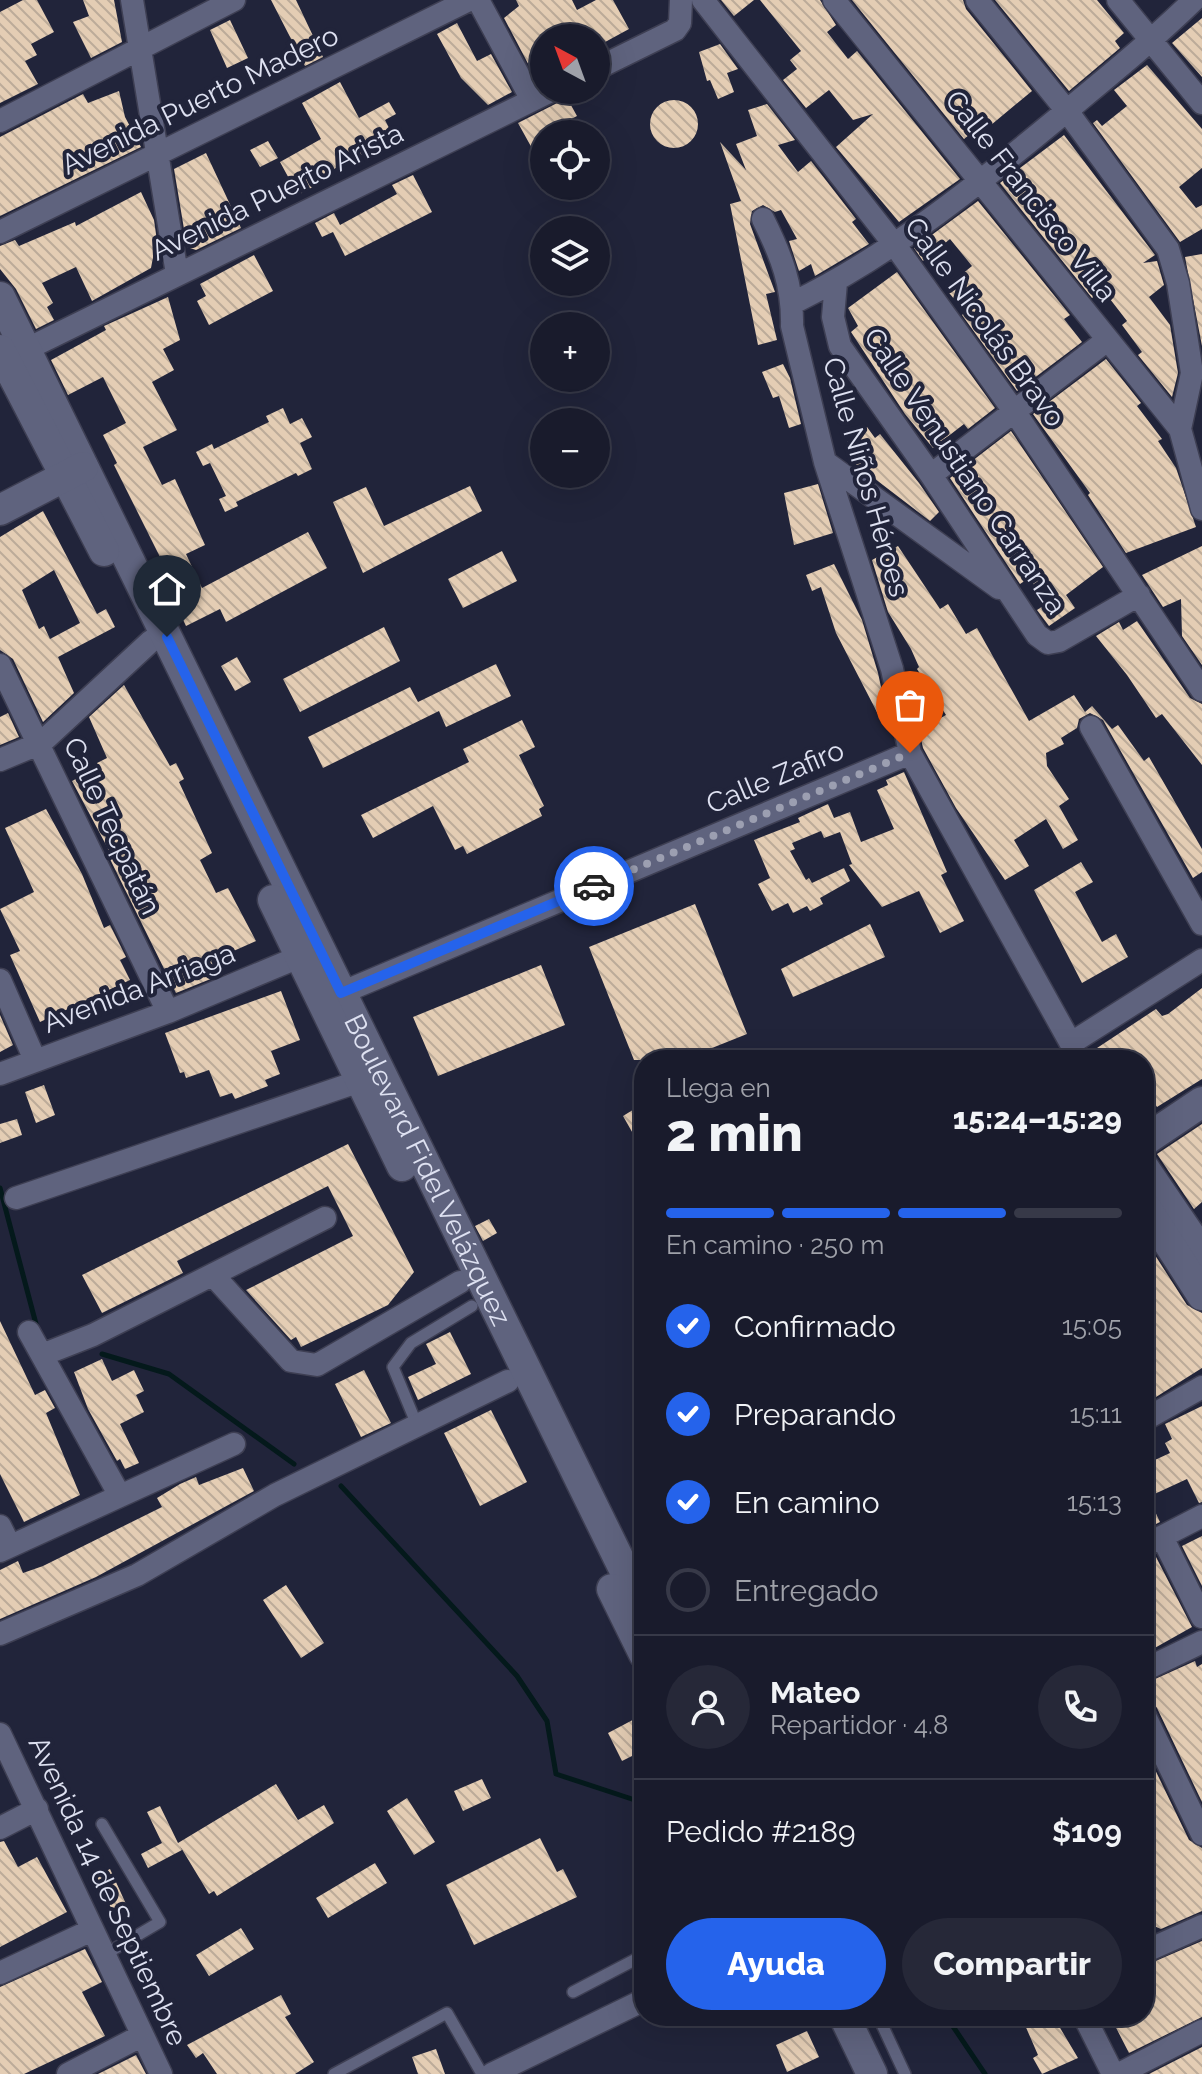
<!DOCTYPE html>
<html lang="es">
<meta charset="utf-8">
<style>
body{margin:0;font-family:Raleway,sans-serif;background:#262838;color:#f1f3f6;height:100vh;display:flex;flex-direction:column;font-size:30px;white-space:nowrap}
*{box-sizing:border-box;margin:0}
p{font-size:26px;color:#9fa1a9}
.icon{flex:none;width:44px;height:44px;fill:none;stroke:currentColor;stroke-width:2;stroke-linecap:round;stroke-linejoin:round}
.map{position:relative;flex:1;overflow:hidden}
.sheet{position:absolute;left:634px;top:1050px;width:520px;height:976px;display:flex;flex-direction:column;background:#191b2c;border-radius:32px;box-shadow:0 8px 32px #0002,0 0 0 2px #373948}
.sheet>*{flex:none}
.needle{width:52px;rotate:319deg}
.buttons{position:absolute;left:530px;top:24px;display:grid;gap:16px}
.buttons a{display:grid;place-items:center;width:80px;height:80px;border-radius:50%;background:#191b2c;box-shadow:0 8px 32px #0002,0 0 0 2px #373948;font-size:40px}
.pin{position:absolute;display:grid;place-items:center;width:68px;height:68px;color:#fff;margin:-82px -34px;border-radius:50% 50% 50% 0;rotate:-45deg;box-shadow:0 0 8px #0007}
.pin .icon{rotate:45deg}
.courier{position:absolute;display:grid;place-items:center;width:80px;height:80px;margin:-40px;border:6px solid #2563eb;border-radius:50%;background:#fff;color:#222;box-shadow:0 2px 10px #0007}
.overview em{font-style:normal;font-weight:800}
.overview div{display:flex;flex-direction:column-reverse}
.overview{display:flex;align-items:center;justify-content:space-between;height:136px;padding:0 32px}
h1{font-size:52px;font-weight:800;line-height:60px}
.bar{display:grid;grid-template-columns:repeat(4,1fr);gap:12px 8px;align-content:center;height:96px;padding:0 32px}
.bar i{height:10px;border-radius:6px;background:#373948}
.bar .on{background:#2563eb}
.bar p{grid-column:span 4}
.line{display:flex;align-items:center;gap:20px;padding:0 32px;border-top:2px solid #373948}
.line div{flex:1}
.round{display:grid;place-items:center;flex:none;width:84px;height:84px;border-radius:42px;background:#262838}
ol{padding:0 32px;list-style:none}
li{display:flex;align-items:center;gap:24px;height:88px}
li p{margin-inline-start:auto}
li .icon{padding:8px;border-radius:50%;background:#2563eb;color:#fff;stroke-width:4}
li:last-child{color:#9fa1a9}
li i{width:44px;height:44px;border:4px solid #373948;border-radius:50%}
.primary-button{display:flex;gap:16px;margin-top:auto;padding:16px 32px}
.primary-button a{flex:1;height:92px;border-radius:48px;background:#2563eb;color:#fff;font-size:32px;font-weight:800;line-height:92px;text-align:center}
.primary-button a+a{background:#262838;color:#f1f3f6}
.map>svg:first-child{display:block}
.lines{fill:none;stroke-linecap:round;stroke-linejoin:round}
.stream{stroke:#04191b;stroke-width:5}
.building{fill:url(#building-back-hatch);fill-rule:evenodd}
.lane-casing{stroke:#3e3f53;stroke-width:14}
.street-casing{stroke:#3e3f53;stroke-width:25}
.secondary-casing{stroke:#3e3f53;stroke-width:33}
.lane{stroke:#5f637e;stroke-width:11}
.street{stroke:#5f637e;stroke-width:22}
.secondary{stroke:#5f637e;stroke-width:30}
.done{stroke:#9c9fb1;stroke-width:8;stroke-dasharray:0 14.4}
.route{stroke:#2563eb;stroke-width:10}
.labels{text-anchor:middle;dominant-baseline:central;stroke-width:8;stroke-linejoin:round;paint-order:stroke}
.street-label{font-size:28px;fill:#dee1f1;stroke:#21243a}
</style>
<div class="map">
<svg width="1202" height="2074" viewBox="0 0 1202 2074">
<defs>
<pattern id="building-back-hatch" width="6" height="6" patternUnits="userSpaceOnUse" patternTransform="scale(2)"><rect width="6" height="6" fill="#e4cdb4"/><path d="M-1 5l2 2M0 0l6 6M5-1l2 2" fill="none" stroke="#bcab99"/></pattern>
</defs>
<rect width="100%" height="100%" fill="#21243a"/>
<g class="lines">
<path class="stream" d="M 0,1188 L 36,1324
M 102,1354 L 169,1374 L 294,1464
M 341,1486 L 517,1676 L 547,1721 L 556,1774 L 644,1803
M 946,2016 L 985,2074"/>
</g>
<path class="building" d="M 23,0 L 37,0 L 54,32 L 31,44 L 37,55 L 25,61 L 38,84 L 0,103 L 0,12 Z
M 83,0 L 114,0 L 122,42 L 91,58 L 73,22 L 89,16 Z
M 271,0 L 296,0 L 323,57 L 305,66 Z
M 516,0 L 572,0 L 577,10 L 596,0 L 613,0 L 629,29 L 596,47 L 596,38 L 544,38 L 544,69 L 534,75 L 504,18 L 519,6 Z
M 721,0 L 754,0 L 734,16 Z
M 760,0 L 820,0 L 836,25 L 827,32 L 848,59 L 857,51 L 960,179 L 899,222 L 836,147 L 873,114 L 853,120 L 829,90 L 806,108 L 783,80 L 797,69 L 790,60 L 801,51 Z
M 852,0 L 963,0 L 966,9 L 1032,91 L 979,135 L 975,130 L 964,139 Z
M 995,0 L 1097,0 L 1124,33 L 1115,41 L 1120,48 L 1069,91 Z
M 1202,18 L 1202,77 L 1172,43 Z
M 230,20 L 248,58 L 227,68 L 210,30 Z
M 457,23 L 477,61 L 491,54 L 512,92 L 488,105 L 461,78 L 437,34 Z
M 720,44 L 738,69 L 727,73 L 734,92 L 718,99 L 710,80 L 707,81 L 699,52 Z
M 1147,65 L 1202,129 L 1202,168 L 1179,187 L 1196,208 L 1202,205 L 1202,229 L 1180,242 L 1093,123 L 1097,120 L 1102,126 L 1127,106 L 1114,90 Z
M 340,82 L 359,118 L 389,102 L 396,114 L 385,120 L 397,144 L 376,155 L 372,149 L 315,179 L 318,184 L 298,195 L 280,162 L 321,139 L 302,103 Z
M 119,91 L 125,117 L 141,147 L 0,216 L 0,137 L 83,94 L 88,103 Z
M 567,98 L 577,116 L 556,127 L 560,134 L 544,134 L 544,170 L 518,123 Z
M650 124a24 24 0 1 1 48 0a24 24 0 1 1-48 0Z
M 767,104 L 795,140 L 778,145 L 798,172 L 811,161 L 856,219 L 852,222 L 869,244 L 815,276 L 811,264 L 799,271 L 789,241 L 797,239 L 781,210 L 775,212 L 763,205 L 752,211 L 750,224 L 775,292 L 766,294 L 777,340 L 758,345 L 730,204 L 741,201 L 720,142 L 746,170 L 736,144 L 757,136 L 748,110 Z
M 1064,135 L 1155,255 L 1143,263 L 1157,261 L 1164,285 L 1149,297 L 1170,325 L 1178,373 L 1172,397 L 1138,355 L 1142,352 L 1122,325 L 1127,321 L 1103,290 L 1092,298 L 1000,183 Z
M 268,141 L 278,158 L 260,167 L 250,150 Z
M 206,153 L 241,228 L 196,250 L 187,247 L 174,169 Z
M 413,175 L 432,212 L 345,256 L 333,232 L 322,237 L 315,223 L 334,213 L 340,225 L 397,194 L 392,185 Z
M 141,192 L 154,220 L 158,248 L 155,247 L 151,268 L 92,301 L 76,267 L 42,283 L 53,303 L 47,307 L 54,320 L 36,329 L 16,289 L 0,269 L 0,246 L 15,240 L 19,246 L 75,222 L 76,226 Z
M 978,201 L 1070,315 L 1064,319 L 1082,342 L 1017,391 L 962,315 L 965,312 L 945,288 L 972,266 L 950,239 L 923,261 L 914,248 Z
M 1202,254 L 1202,346 L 1185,257 Z
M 254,255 L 273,291 L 209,325 L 197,301 L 206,296 L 200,284 Z
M 897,272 L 995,408 L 968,429 L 964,424 L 933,448 L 905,414 L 851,332 L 858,326 L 848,308 Z
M 168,297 L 180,340 L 163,349 L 174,370 L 152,382 L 177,430 L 143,447 L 162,485 L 175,479 L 205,545 L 186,554 L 202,588 L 308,532 L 327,568 L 226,622 L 220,609 L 186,626 L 166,584 L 172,581 L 114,465 L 117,463 L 103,435 L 126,423 L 103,377 L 68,395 L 51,360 L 106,330 L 104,326 Z
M 1106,359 L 1141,403 L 1137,406 L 1162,439 L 1158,441 L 1176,468 L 1196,527 L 1126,553 L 1088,495 L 1090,493 L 1033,414 Z
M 783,364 L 790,378 L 801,424 L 789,428 L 779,396 L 773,398 L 762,372 Z
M 283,408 L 290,424 L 302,418 L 312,437 L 300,443 L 312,469 L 298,476 L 296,473 L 236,502 L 238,506 L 225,512 L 219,499 L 226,496 L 210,463 L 203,466 L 196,452 L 212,444 L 214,449 L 269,422 L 266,416 Z
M 867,427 L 875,438 L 880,434 L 919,483 L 939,512 L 930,521 L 849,459 L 856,453 L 847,442 Z
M 1011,431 L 1103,567 L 1066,595 L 1075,608 L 1049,626 L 1037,610 L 1046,604 L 1029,578 L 1020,584 L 950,478 Z
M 818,484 L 833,533 L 794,545 L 784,493 Z
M 470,486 L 482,511 L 363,573 L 333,502 L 366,487 L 384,526 Z
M 43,511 L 97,614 L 106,609 L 115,627 L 58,657 L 74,693 L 43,722 L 13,659 L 0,650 L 0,537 ZM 54,570 L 80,623 L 50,639 L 44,626 L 39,629 L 22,590 Z
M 898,546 L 940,609 L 948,604 L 966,634 L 977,628 L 1029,721 L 1074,695 L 1085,712 L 1092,706 L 1112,729 L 1118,725 L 1144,761 L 1149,757 L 1202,849 L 1202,872 L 1193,878 L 1103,720 L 1090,713 L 1079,719 L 1077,728 L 1061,738 L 1064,744 L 1046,753 L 1047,766 L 1069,799 L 1059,806 L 1078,840 L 1063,849 L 1046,819 L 1014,840 L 1029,866 L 1005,880 L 956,808 L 923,748 L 919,730 L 946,715 L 917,669 L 919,667 L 911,649 L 888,612 L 872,560 Z
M 1202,546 L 1202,665 L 1182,636 L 1181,599 L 1163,607 L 1142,575 Z
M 502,551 L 517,581 L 463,608 L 448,579 Z
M 834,564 L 862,620 L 878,673 L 887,715 L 880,718 L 836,633 L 821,587 L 812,591 L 806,575 Z
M 1137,621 L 1190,698 L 1202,704 L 1202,765 L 1162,714 L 1156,718 L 1127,675 L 1096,636 L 1119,622 L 1123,630 Z
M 384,627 L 400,661 L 300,712 L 283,679 Z
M 237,657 L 251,682 L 235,691 L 221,666 Z
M 496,664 L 511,696 L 446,727 L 439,711 L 323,768 L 308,737 L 410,687 L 418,702 Z
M 124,685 L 170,766 L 176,763 L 184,779 L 179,782 L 212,853 L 200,860 L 216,893 L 228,888 L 256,941 L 211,961 L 218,976 L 176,993 L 110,859 L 113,858 L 72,781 L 99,767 L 97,763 L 107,758 L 89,717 Z
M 8,713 L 19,737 L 0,745 L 0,717 Z
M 522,720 L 535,747 L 519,755 L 544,806 L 539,809 L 542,816 L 467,854 L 463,846 L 455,850 L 433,806 L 373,838 L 361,815 L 469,762 L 463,749 Z
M 904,772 L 947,872 L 941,875 L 964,921 L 940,933 L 919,891 L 882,907 L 849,865 L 852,864 L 840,832 L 824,838 L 821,831 L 792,843 L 795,849 L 790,851 L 806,880 L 809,878 L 812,883 L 844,868 L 850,881 L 820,898 L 823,904 L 810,911 L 807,906 L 793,913 L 788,903 L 772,911 L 758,884 L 770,878 L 754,840 L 800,822 L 798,818 L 828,804 L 834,818 L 850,812 L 861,842 L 894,829 L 877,790 L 888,785 L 886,780 Z
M 46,809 L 82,874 L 104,928 L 110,925 L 126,957 L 120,960 L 130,980 L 40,1022 L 10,955 L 20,951 L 0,909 L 34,892 L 5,828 Z
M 1081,862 L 1093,882 L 1075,892 L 1102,942 L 1116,934 L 1128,957 L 1082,983 L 1034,890 Z
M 695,904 L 747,1034 L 682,1060 L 634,1060 L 589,947 Z
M 870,924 L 885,957 L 793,997 L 781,969 Z
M 541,965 L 565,1025 L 438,1076 L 413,1017 Z
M 1202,988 L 1202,1079 L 1157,1107 L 1144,1087 L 1144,1060 L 1100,1060 L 1094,1050 L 1156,1009 L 1162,1016 L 1168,1014 Z
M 281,991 L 300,1040 L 271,1051 L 280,1074 L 265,1080 L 268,1086 L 235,1099 L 232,1093 L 220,1097 L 209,1070 L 186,1078 L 184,1072 L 180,1073 L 165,1033 Z
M 0,1015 L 13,1045 L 0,1052 Z
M 44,1085 L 55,1115 L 36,1123 L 25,1092 Z
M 644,1103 L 644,1153 L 623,1116 Z
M 17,1119 L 22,1135 L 0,1143 L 0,1124 Z
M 1202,1124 L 1202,1202 L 1194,1209 L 1157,1154 Z
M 348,1144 L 414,1272 L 388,1305 L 301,1347 L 296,1337 L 291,1340 L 246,1290 L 353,1236 L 328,1186 L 177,1261 L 183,1273 L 102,1313 L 82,1275 Z
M 489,1219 L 497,1233 L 483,1241 L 475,1226 Z
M 1144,1238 L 1187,1305 L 1202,1313 L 1202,1368 L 1156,1397 L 1144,1381 Z
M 0,1321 L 35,1395 L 45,1390 L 55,1408 L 46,1413 L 80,1495 L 24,1522 L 0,1474 Z
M 450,1332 L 471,1374 L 418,1400 L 408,1377 L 436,1364 L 426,1344 Z
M 102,1359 L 112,1381 L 134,1370 L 144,1391 L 136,1395 L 144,1412 L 120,1424 L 139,1463 L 125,1469 L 120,1459 L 117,1461 L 88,1409 L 74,1372 Z
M 364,1370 L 391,1423 L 361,1437 L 335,1384 Z
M 1202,1406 L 1202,1502 L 1199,1503 L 1187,1479 L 1148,1497 L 1160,1522 L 1144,1530 L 1144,1465 L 1170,1453 L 1165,1443 L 1172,1439 L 1165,1424 Z
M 491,1410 L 527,1482 L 480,1506 L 444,1433 Z
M 243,1468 L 254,1491 L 96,1577 L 0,1619 L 0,1570 L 18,1561 L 23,1573 L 43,1566 L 162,1507 L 157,1498 L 180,1484 L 196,1477 L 199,1485 Z
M 1202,1536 L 1202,1586 L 1182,1546 Z
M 1156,1557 L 1192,1627 L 1144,1654 L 1144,1564 Z
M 286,1585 L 324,1643 L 301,1658 L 263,1600 Z
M 1195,1661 L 1197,1667 L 1202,1664 L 1202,1802 L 1157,1708 L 1144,1690 L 1144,1684 Z
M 644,1714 L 644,1750 L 622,1761 L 608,1733 Z
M 1147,1753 L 1189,1840 L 1202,1848 L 1202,1911 L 1161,1929 L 1154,1926 L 1144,1904 L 1144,1755 Z
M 482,1779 L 491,1798 L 463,1811 L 454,1791 Z
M 276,1784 L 298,1820 L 324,1805 L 334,1823 L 217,1896 L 214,1891 L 209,1894 L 180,1846 L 182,1850 L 148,1868 L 141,1854 L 162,1843 L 147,1812 L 160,1806 L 178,1843 Z
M 407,1798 L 435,1842 L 414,1855 L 387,1811 Z
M 540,1838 L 557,1872 L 563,1869 L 577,1897 L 474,1945 L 446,1885 Z
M 4,1841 L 18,1867 L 37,1857 L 67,1912 L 0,1947 L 0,1842 Z
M 375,1863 L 387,1883 L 328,1918 L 316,1898 Z
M 110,1869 L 132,1917 L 118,1923 L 96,1876 Z
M 241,1928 L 254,1949 L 209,1976 L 196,1955 Z
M 1202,1941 L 1202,2017 L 1129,2053 L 1110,2016 L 1144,2016 L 1144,1966 Z
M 85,1949 L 102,1982 L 82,1992 L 105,2036 L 24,2074 L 0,2074 L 0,1987 Z
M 281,1995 L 291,2014 L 285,2017 L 314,2062 L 295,2074 L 217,2074 L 203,2053 L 196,2058 L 187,2045 Z
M 1021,2016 L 1053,2016 L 1078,2058 L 1042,2074 L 1033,2058 L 1038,2055 Z
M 807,2031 L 819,2057 L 787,2072 L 776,2045 Z
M 1202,2047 L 1202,2074 L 1149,2074 Z
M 436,2049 L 445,2074 L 418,2074 L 412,2057 Z
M 136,2055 L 146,2074 L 98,2074 Z"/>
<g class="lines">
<g class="lane-casing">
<path id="lane" d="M 417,1425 L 393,1367 L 411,1343 L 472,1306
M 102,1824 L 160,1922 L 104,1955
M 573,1992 L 644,1955
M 878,2016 L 905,2074
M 334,2074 L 447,2013 L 482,2074"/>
</g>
<g class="street-casing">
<path id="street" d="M 132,0 L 177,274
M 478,0 L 532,100
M 703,0 L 894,244 L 1014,411 L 1202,690
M 834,0 L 1180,429
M 977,0 L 1067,111 L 1168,249 L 1178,283 L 1192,373 L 1180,429 L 1202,509
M 1118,0 L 1202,103
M 596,69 L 675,30 L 680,23 L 681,0
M 0,121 L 234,0
M 763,219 C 781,255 793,285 792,326 L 825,462 L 892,669 L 910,753 L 1080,1060
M 0,232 L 469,0
M 836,282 L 833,317 L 840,346 L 931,475 L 1037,635 L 1048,643 L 1059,641 L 1139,595
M 793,303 C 887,257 971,190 1052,123 C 1100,83 1149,44 1194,0
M 27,349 L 553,90
M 825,462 L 999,588
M 931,475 L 1106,341
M 0,665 L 168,1012
M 1091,727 L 1202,924
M 0,760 L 41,743 L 151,641
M 0,980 L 35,1060
M 341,993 L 910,753
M 1073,1042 L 1202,960
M 0,1074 L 168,1012 L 299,957
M 16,1198 L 360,1081
M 213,1275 L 291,1361 L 317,1365 L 460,1282
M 42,1355 L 93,1335 L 325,1218
M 1144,1420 L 1202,1387
M 120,1496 L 234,1444
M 0,1526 L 10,1546
M 1162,1537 L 1202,1617
M 1144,1546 L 1202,1516
M 0,1551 L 120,1496 L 29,1332
M 0,1634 L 137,1575 L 275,1495 L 508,1381
M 1144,1670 L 1202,1642
M 1144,1714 L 1202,1834
M 0,1734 L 161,2074
M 0,1828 L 37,1809
M 1144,1952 L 1202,1926
M 0,1973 L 92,1930
M 1084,2016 L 1113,2074
M 68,2074 L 141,2036
M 492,2074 L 644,2000
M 1119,2074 L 1202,2031"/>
</g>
<g class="secondary-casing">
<g id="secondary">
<path id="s1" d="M 0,297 L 644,1610"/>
<path d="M 0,350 L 104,551"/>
<path d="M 0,510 L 83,467"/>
<path d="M 273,900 L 402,1166"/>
<path d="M 1144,1141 L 1202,1102"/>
<path d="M 1144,1168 L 1202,1253"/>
<path d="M 1144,1205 L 1202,1295"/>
<path d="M 612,1589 L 644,1654"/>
<path d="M 844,2016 L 872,2074"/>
</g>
</g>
<use href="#lane" class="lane"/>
<use href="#street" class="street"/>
<use href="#secondary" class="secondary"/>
</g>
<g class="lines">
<path class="done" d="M 594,886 L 910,753"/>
<path class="route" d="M 167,637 L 341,993 L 594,886"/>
</g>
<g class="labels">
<g class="street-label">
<text transform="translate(200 100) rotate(-26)">Avenida Puerto Madero</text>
<text transform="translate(277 192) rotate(-26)">Avenida Puerto Arista</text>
<text transform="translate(1031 196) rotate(52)">Calle Francisco Villa</text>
<text transform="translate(985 322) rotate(54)">Calle Nicolás Bravo</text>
<text transform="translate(965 471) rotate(56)">Calle Venustiano Carranza</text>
<text transform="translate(866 477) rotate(74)">Calle Niños Héroes</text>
<text transform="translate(775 777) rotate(-23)">Calle Zafiro</text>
<text transform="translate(112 826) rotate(65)">Calle Tecpatán</text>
<text transform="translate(139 988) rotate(-21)">Avenida Arriaga</text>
<text stroke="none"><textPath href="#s1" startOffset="972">Boulevard Fidel Velázquez</textPath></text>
<text transform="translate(108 1891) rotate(65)">Avenida 14 de Septiembre</text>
</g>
</g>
</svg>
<div class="buttons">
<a><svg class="needle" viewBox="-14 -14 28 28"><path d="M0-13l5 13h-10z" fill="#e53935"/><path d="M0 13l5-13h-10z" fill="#9fa1a9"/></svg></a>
<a><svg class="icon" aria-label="locate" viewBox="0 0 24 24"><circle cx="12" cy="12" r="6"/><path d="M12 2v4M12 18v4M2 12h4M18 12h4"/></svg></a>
<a><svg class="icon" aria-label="layers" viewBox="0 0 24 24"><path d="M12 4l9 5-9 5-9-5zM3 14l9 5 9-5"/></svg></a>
<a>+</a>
<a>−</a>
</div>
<div class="pin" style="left:910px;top:753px;background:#ea580c"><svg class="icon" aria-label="bag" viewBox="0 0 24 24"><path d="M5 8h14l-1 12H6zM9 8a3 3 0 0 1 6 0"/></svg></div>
<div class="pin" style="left:167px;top:637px;background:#1f2937"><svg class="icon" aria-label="home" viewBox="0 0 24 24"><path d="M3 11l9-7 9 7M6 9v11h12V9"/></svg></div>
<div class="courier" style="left:594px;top:886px"><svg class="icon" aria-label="car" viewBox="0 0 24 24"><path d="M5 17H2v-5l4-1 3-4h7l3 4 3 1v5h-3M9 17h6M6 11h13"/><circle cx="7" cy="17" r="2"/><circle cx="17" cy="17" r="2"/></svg></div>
<section class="sheet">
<div class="overview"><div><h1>2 min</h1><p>Llega en</p></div><em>15:24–15:29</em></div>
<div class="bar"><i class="on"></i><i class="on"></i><i class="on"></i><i></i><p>En camino · 250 m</p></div>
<ol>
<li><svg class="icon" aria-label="check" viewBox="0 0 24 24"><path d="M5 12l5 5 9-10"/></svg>Confirmado<p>15:05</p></li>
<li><svg class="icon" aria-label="check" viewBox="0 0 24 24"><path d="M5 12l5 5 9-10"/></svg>Preparando<p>15:11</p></li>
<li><svg class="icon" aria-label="check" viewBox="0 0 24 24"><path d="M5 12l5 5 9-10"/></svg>En camino<p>15:13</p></li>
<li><i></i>Entregado</li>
</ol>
<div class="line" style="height:144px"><a class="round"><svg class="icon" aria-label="person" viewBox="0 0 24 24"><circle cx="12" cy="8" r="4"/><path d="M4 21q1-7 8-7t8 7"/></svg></a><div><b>Mateo</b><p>Repartidor · 4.8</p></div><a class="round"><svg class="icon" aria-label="phone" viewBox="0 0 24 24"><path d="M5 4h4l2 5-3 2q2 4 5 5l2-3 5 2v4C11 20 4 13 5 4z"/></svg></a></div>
<div class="line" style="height:104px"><div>Pedido #2189</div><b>$109</b></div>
<div class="primary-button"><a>Ayuda</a><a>Compartir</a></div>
</section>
</div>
